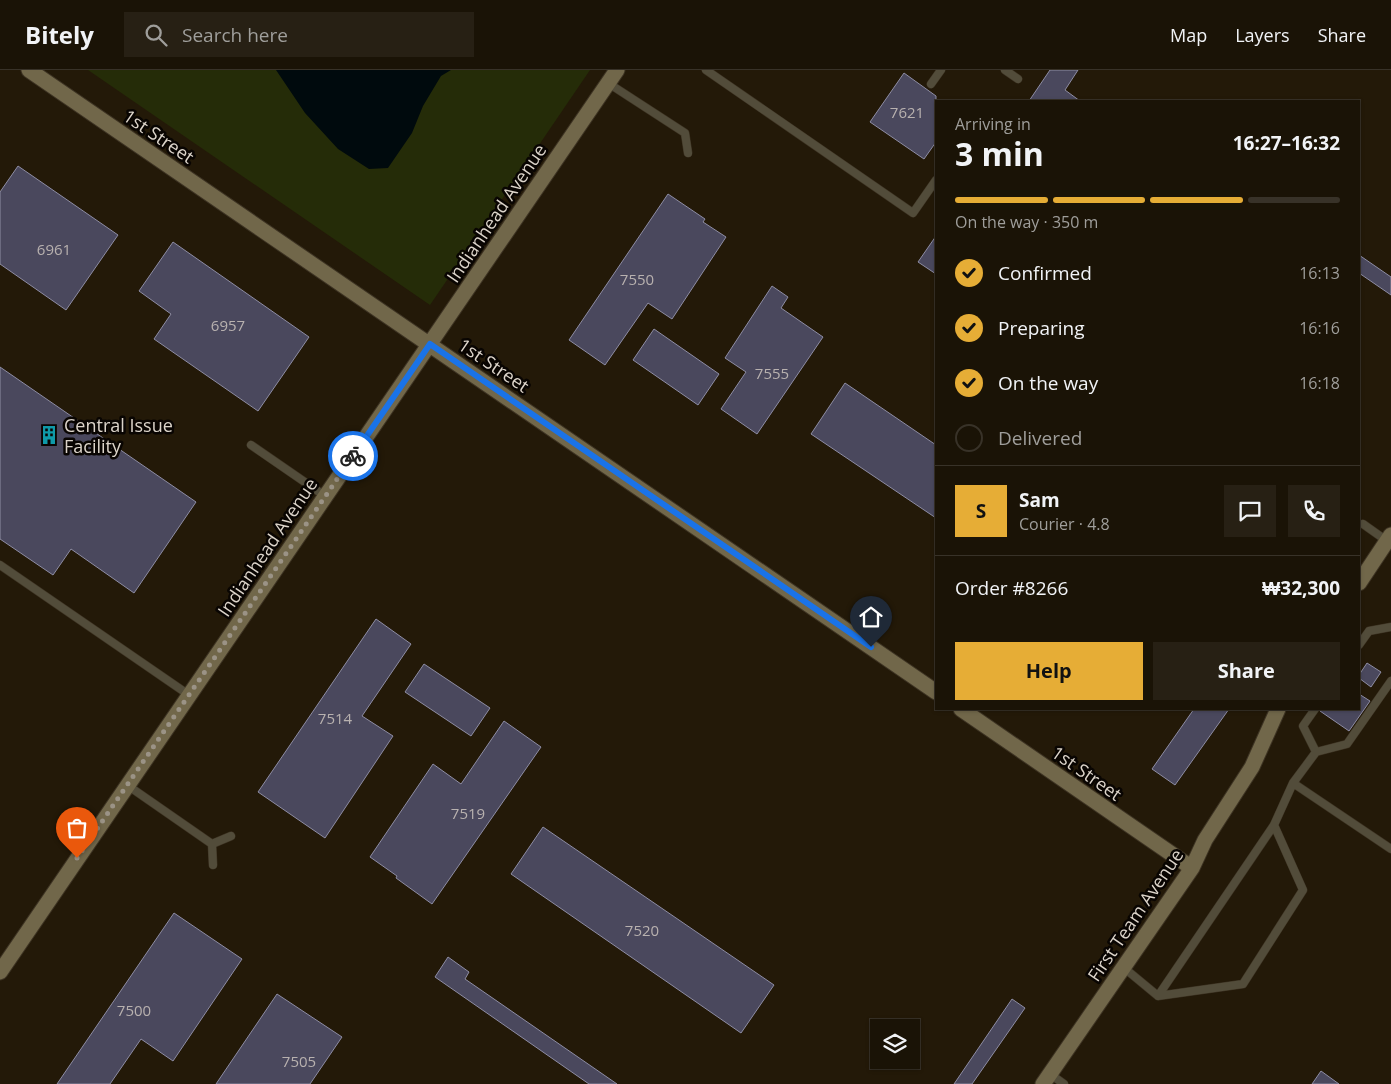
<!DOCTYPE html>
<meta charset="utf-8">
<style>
body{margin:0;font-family:"Open Sans",sans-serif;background:#272014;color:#f1f3f6;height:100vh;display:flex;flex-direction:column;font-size:19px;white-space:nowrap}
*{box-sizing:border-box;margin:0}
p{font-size:16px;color:#9f9e9b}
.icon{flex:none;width:28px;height:28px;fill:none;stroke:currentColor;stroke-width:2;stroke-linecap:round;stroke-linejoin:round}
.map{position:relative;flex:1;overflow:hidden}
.panel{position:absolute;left:935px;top:30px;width:425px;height:610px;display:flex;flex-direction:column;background:#1a1306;border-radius:0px;box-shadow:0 1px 4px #0004,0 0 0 1px #383228}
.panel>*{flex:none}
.buttons{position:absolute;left:870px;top:949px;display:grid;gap:10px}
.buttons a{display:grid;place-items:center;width:50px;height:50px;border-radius:0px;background:#1a1306;box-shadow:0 1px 4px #0004,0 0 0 1px #383228;font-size:25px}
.pin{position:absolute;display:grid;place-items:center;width:42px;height:42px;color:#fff;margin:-51px -21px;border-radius:50% 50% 50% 0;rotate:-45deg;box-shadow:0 0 5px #0007}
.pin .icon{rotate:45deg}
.courier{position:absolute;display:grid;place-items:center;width:50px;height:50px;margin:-25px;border:4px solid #1a73e8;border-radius:50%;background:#fff;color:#222;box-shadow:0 1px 6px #0007}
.overview em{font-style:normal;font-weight:700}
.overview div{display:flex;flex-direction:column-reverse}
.overview{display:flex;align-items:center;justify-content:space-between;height:85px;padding:0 20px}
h1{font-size:32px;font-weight:700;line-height:38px}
.bar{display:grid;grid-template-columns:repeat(4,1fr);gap:8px 5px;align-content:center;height:60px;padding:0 20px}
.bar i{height:6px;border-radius:4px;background:#383228}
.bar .on{background:#e6ad36}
.bar p{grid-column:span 4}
.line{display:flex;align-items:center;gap:12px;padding:0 20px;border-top:1px solid #383228}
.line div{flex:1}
.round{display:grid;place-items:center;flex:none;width:52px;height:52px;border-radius:0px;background:#272014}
ol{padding:0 20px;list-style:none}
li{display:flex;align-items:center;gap:15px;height:55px}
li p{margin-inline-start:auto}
li .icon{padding:5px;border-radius:50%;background:#e6ad36;color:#111;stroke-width:4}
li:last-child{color:#9f9e9b}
li i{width:28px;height:28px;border:2px solid #383228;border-radius:50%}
.action{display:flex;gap:10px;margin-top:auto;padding:10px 20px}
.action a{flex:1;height:58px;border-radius:0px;background:#e6ad36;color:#111;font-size:20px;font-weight:700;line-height:58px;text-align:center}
.action a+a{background:#272014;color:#f1f3f6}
header{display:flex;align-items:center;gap:30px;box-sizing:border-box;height:70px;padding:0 25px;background:#1a1306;border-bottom:1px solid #383228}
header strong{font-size:24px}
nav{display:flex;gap:28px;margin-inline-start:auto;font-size:18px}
.search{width:350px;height:45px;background:#272014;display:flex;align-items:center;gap:12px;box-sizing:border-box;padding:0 18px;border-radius:0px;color:#9f9e9b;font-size:19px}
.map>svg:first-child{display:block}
.green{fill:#252c08}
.water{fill:#000a0d}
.building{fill:#4a485d;stroke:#8e8da4}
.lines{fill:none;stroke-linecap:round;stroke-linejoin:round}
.lane-casing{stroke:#3d3323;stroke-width:9}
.secondary-casing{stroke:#3d3323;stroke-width:17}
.lane{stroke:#524c3a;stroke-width:8}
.secondary{stroke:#71674a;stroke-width:15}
.done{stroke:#9b9386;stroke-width:5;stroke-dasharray:0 9}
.route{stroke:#1a73e8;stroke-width:6}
.labels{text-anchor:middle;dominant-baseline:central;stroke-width:5;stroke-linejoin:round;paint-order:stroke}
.number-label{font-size:15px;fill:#b8b1af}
.street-label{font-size:18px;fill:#dcd4ca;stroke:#090502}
.poi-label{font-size:18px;fill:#dcd4ca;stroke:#090502;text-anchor:start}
</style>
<header>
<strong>Bitely</strong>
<div class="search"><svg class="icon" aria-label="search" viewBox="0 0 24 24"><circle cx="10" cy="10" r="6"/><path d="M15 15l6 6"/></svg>Search here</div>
<nav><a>Map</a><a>Layers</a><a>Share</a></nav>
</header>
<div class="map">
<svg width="1391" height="1014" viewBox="0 0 1391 1014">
<rect width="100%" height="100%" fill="#231908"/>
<path class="green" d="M 88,0 L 590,0 L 430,235 Z"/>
<path class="water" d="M 276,0 L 451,0 L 441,6 L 423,36 L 412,63 L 388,98 L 369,99 L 338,79 L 305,43 Z"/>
<path class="building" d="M 1050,0 L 1078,0 L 1065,20 L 1080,31 L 1029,31 Z
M 904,3 L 936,26 L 936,72 L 924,89 L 870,52 Z
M 18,96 L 118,165 L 66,240 L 0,194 L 0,122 Z
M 668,124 L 705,149 L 703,152 L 726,167 L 672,249 L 648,233 L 605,295 L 569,270 Z
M 936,166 L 936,204 L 918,192 Z
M 173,172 L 309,267 L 258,341 L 154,269 L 171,244 L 139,221 Z
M 1359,185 L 1391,207 L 1391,225 L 1359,203 Z
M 772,216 L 788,227 L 781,238 L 823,267 L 757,364 L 721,339 L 746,302 L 725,288 Z
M 654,259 L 719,304 L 698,335 L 633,290 Z
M 0,297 L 196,432 L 134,523 L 71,479 L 53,505 L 0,469 Z
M 845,313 L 936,375 L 936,448 L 811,364 Z
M 376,549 L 411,574 L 362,646 L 393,666 L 325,768 L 258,722 Z
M 1367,593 L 1381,602 L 1371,617 L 1359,608 L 1359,605 Z
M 424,594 L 490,638 L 471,666 L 405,622 Z
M 1359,624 L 1370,631 L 1349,661 L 1320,641 L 1321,639 L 1359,639 Z
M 1194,639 L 1229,639 L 1175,715 L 1152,699 Z
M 504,651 L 541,677 L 432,834 L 396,808 L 397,806 L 370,787 L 433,694 L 461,714 Z
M 543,757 L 774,915 L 741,963 L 511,804 Z
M 174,843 L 242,889 L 173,991 L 141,969 L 110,1014 L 57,1014 Z
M 448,887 L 469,902 L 465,909 L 617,1014 L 589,1014 L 435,907 Z
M 277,924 L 342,967 L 310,1014 L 216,1014 Z
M 1012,929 L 1025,938 L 972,1014 L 954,1014 Z
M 1321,1001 L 1339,1014 L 1312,1014 Z"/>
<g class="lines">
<g class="lane-casing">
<path id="lane" d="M 706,0 L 913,143 L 936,110
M 1005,0 L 1018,9
M 608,13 L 685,63 L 688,83
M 931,14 L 941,0
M 251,375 L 325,426
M 1363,454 L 1387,471
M 0,495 L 189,625
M 1359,575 L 1369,561 L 1391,557
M 1315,639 L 1303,656 L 1316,682
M 1293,713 L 1391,779
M 127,715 L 212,774
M 213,795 L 212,774 L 231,766
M 1123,897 L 1158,926 L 1274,755 L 1293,713 L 1316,682 L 1347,674 L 1391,611
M 1158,926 L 1243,914 L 1303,820 L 1274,755
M 1050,1004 L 1064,1014"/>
</g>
<g class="secondary-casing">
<path id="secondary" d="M 29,0 L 936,622
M 1359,513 L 1391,465
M 961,639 L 1192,798
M 0,902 L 617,0
M 1043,1014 L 1192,798 L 1205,770 L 1252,697 L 1278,639"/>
</g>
<use href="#lane" class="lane"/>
<use href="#secondary" class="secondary"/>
</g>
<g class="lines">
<path class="done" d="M 77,788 L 353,386"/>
<path class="route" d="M 353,386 L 430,274 L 871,577"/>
</g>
<defs>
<g id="building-bare" transform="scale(1.5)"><path d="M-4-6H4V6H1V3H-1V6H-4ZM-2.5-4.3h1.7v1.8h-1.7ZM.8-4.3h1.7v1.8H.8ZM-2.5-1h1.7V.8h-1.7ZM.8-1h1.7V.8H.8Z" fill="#0f9aa8" stroke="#090502" stroke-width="2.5" paint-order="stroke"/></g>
</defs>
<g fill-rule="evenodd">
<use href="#building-bare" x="49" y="365"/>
</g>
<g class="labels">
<g class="number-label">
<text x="907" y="42">7621</text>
<text x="54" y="179">6961</text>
<text x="637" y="209">7550</text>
<text x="228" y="255">6957</text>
<text x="772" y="303">7555</text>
<text x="335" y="648">7514</text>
<text x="468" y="743">7519</text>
<text x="642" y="860">7520</text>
<text x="134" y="940">7500</text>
<text x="299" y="991">7505</text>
</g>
<g class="street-label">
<text transform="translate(159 66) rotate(34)">1st Street</text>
<text transform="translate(496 143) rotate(-56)">Indianhead Avenue</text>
<text transform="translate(494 295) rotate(34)">1st Street</text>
<text transform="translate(267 477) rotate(-56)">Indianhead Avenue</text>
<text transform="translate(1087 703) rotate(35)">1st Street</text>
<text transform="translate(1135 845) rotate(-56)">First Team Avenue</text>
</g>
<g class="poi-label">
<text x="64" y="355">Central Issue<tspan x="64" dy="21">Facility</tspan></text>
</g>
</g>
</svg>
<div class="buttons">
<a><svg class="icon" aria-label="layers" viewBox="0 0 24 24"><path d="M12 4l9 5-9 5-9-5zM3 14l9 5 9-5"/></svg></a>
</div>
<div class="pin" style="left:77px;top:788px;background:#ea580c"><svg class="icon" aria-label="bag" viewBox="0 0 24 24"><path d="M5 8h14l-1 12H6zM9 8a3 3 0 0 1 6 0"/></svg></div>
<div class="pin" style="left:871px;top:577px;background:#1f2937"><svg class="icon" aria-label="home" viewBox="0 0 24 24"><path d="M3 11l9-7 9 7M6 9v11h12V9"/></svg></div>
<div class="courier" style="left:353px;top:386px"><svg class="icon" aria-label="bike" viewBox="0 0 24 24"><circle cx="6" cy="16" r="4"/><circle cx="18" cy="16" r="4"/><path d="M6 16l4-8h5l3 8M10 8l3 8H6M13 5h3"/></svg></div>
<section class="panel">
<div class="overview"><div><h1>3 min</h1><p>Arriving in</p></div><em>16:27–16:32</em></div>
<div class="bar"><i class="on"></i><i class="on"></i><i class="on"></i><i></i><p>On the way · 350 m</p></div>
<ol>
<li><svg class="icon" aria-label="check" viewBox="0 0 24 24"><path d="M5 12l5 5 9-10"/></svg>Confirmed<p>16:13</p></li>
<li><svg class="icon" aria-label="check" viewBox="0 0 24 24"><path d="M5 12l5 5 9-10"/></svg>Preparing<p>16:16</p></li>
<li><svg class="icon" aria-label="check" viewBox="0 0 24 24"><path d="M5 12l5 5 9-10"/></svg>On the way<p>16:18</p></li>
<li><i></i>Delivered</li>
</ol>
<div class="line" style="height:90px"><b class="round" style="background:#e6ad36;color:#111">S</b><div><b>Sam</b><p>Courier · 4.8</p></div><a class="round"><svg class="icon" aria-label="chat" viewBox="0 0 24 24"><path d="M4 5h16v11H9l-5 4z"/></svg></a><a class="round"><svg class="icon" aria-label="phone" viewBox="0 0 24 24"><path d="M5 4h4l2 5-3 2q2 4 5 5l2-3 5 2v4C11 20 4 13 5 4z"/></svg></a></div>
<div class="line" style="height:65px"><div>Order #8266</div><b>₩32,300</b></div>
<div class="action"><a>Help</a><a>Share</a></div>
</section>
</div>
